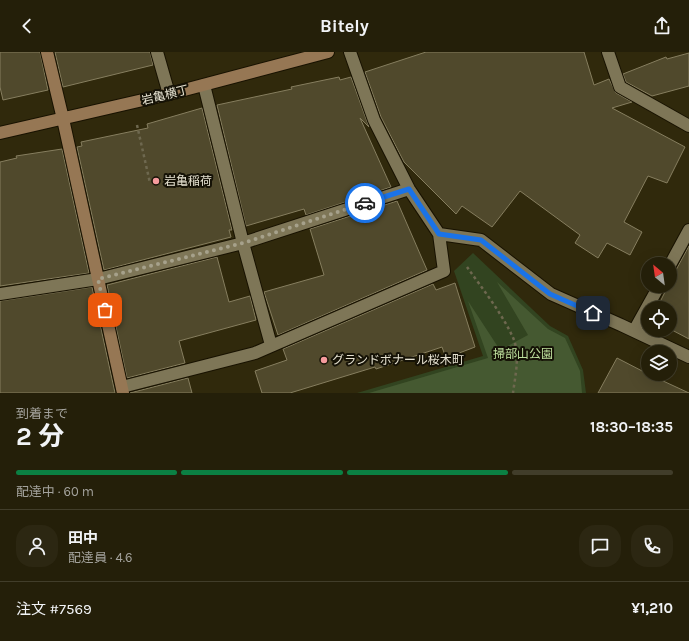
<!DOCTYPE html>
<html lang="ja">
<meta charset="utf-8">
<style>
body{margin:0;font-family:Karla,"Noto Sans JP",sans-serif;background:#2c2712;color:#f1f3f6;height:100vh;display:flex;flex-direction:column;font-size:15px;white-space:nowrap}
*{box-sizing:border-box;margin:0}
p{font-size:13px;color:#a3a29c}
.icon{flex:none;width:22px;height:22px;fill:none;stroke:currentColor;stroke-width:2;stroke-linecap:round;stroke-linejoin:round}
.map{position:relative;height:341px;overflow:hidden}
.drawer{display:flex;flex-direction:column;background:#241f09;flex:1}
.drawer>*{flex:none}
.needle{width:26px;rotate:331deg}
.buttons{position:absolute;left:641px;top:205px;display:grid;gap:8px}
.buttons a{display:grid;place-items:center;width:36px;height:36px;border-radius:50%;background:#241f09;box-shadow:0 4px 16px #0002,0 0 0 1px #413d2a;font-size:20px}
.pin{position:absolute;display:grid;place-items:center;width:34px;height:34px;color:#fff;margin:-17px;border-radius:8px;box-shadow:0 2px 6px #0006}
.courier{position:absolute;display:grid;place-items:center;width:40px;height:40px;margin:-20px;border:3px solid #1a73e8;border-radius:50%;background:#fff;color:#222;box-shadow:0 1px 5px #0007}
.overview em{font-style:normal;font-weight:700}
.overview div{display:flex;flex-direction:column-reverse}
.overview{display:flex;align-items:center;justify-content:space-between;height:68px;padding:0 16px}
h1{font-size:26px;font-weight:700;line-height:30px}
.bar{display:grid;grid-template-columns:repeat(4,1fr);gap:6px 4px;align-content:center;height:48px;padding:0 16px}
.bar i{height:5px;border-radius:3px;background:#413d2a}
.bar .selected{background:#0b8043}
.bar p{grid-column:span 4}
.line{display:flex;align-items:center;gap:10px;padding:0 16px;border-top:1px solid #413d2a}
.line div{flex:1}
.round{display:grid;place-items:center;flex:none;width:42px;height:42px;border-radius:16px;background:#2c2712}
header{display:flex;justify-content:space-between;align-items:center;height:52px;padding:0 16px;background:#241f09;font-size:18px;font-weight:700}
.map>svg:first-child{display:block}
.green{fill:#324420}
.forest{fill:#455931}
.building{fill:#50492c;stroke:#867e5f}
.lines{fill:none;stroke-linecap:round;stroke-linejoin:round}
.street-casing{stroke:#181200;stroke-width:14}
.secondary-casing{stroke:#181200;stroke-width:14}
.path{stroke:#6e684f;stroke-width:2.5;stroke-dasharray:3 3;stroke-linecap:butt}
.street{stroke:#7e7657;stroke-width:12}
.secondary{stroke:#967754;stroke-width:12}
.done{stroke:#a6a18b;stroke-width:4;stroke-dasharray:0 7.2}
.route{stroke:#1a73e8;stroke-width:5}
.poi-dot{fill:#f59b9d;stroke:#151206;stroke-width:1.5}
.labels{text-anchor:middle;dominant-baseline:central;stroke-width:4;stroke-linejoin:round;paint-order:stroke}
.street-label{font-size:12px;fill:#e5e1d0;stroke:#151206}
.poi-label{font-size:12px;fill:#e5e1d0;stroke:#151206;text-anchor:start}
.park-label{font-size:12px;fill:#bee09d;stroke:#151206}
</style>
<header><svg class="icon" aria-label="back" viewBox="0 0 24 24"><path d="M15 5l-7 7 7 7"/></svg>Bitely<svg class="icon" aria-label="share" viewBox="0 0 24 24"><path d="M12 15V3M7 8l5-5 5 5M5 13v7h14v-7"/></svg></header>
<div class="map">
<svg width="689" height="341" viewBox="0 0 689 341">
<rect width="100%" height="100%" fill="#30290c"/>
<path class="green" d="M 473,201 L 550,274 L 568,284 L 583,318 L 586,341 L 357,341 L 483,304 L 454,219 Z"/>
<path class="forest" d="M 497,230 L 548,277 L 565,286 L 580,319 L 582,341 L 369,341 L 488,306 L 468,249 L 500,298 L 528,283 Z"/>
<path class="building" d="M 0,0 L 40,0 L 48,38 L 3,48 L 0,35 Z
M 55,0 L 150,0 L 153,13 L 63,35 Z
M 426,0 L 584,0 L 594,33 L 609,27 L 616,41 L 632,50 L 612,56 L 685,95 L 667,131 L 648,124 L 624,170 L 642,180 L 630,203 L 607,191 L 598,206 L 575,191 L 580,183 L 520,139 L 492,175 L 462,154 L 456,162 L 404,110 L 381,65 L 365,20 Z
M 689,1 L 689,34 L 652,44 L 626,30 L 623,22 L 666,5 L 667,7 Z
M 339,25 L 340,28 L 351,25 L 369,75 L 360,66 L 391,135 L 306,163 L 304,157 L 246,174 L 217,53 L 292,37 L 291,35 Z
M 202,56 L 232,178 L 229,178 L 231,185 L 104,218 L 77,95 L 82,94 L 81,90 L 148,76 L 147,72 Z
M 62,97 L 89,221 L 0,234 L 0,110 L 17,106 L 16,104 Z
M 397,149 L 427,218 L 278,283 L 264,240 L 324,223 L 310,177 Z
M 689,194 L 689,287 L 670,277 L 670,256 L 657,256 L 668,234 L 670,234 L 670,229 Z
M 217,205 L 229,250 L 250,244 L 256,268 L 179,289 L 185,311 L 127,326 L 107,233 Z
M 455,231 L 475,295 L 446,306 L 442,295 L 376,317 L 375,315 L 290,341 L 262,341 L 255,319 L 287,308 L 283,297 L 433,232 L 436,238 Z
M 92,235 L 115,341 L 0,341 L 0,249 Z
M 617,306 L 648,322 L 689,341 L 598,341 Z
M 188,326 L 192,341 L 130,341 Z"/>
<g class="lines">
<g class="street-casing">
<path id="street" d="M 157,0 L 169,42
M 608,0 L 620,35 L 689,74
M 204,33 L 243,191 L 271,293
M 439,182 L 481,188 L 551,242 L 621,273 L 689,305
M 670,213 L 689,178
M 0,242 L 98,227 L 243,191 L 409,137
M 634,279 L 659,234
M 122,335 L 255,301 L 444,219 L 439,182 L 409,137 L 374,68 L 350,0"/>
</g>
<g class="secondary-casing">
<path id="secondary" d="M 47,0 L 63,67 L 123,341
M 0,81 L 169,42 L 328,0"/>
</g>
<path class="path" d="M 137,73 L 150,131
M 467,215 C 482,236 504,264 514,288 C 520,305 515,325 513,341"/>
<use href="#street" class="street"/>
<use href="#secondary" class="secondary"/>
</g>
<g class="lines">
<path class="done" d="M 105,258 L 98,227 L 243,191 L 365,151"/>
<path class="route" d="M 365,151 L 409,137 L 439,182 L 481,188 L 550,242 L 593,261"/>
</g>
<g class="poi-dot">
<circle cx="156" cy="129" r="4"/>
<circle cx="324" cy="308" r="4"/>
</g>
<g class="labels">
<g class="street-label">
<text transform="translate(165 43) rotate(-14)">岩亀横丁</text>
</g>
<g class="poi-label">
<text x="164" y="129">岩亀稲荷</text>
<text x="332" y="308">グランドボナール桜木町</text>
</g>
<g class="park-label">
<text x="523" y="302">掃部山公園</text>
</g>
</g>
</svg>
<div class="buttons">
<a><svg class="needle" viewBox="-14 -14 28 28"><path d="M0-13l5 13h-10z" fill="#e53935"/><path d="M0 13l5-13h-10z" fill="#a3a29c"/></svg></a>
<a><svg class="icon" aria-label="locate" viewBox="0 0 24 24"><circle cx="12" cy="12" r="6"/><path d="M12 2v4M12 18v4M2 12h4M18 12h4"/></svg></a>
<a><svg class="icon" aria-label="layers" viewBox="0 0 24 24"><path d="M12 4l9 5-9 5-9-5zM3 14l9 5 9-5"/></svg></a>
</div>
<div class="pin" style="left:105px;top:258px;background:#ea580c"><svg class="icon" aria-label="bag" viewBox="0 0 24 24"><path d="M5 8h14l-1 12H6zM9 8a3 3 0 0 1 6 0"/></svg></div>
<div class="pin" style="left:593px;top:261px;background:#1f2937"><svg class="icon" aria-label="home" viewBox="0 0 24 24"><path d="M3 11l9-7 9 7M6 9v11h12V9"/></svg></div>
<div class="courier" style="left:365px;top:151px"><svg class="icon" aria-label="car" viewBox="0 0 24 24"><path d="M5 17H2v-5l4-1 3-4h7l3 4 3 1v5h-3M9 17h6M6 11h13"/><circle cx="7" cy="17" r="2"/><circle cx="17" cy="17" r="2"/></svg></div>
</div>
<section class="drawer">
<div class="overview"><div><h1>2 分</h1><p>到着まで</p></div><em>18:30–18:35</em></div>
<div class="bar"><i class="selected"></i><i class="selected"></i><i class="selected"></i><i></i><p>配達中 · 60 m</p></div>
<div class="line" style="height:72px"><a class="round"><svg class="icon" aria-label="person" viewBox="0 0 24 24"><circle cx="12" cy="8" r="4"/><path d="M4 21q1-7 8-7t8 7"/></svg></a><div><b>田中</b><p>配達員 · 4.6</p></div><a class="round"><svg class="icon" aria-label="chat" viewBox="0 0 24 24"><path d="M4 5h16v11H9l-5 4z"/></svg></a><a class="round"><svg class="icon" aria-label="phone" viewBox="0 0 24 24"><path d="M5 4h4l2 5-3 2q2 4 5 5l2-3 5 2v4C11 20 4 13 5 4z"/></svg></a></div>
<div class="line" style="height:52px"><div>注文 #7569</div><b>¥1,210</b></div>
</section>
